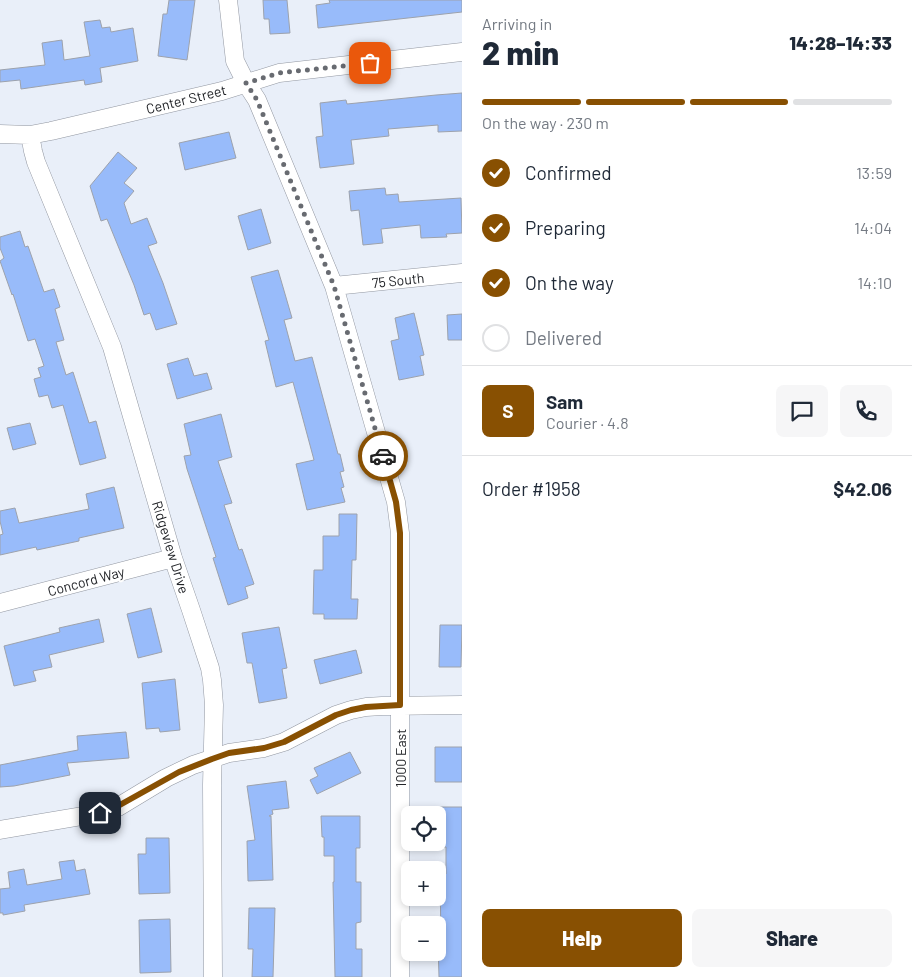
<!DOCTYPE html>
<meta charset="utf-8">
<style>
body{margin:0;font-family:Barlow,sans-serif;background:#f6f6f7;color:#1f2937;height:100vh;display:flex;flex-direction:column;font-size:19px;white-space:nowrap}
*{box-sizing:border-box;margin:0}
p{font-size:16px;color:#747a83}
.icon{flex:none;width:28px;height:28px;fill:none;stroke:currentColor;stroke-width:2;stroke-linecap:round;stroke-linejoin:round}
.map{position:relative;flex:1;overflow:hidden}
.panel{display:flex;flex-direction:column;background:#fff;width:450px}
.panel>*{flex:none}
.fabs{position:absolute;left:401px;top:806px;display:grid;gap:10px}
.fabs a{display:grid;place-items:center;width:45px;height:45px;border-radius:8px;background:#fff;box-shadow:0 2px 8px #0003;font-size:25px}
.pin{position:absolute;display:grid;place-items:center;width:42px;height:42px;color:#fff;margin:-21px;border-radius:10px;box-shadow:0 2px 8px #0006}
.courier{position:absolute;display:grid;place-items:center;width:50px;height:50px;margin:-25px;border:4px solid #885002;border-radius:50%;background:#fff;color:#222;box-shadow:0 1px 6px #0007}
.summary em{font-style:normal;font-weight:800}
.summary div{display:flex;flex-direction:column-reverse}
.summary{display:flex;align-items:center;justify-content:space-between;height:85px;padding:0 20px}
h1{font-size:32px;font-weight:800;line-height:38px}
.bar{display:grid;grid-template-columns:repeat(4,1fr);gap:8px 5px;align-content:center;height:60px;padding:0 20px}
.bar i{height:6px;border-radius:4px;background:#e0e1e3}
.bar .on{background:#885002}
.bar p{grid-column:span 4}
.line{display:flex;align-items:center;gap:12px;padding:0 20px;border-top:1px solid #e0e1e3}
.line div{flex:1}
.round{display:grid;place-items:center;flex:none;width:52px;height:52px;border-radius:8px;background:#f6f6f7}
ol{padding:0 20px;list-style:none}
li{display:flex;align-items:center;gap:15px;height:55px}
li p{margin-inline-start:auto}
li .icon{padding:5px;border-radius:50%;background:#885002;color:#fff;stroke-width:4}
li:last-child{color:#747a83}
li i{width:28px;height:28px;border:2px solid #e0e1e3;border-radius:50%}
.cta{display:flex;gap:10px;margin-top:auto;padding:10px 20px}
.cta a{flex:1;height:58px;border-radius:8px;background:#885002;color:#fff;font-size:20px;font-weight:800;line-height:58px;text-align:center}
.cta a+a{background:#f6f6f7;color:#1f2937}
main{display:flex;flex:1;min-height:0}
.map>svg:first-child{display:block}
.building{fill:#98bbfa;stroke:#9da2ac}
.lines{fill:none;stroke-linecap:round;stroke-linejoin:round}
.street-casing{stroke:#9297a1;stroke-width:19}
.street{stroke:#fff;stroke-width:18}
.done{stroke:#686b71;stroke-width:5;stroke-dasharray:0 9}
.route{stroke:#885002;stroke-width:6}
.labels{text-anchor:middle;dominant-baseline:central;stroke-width:4;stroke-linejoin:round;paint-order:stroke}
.street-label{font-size:14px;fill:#222428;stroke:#fff}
</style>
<main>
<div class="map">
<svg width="462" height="977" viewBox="0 0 462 977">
<rect width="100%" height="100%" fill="#e9eff9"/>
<path class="building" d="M 169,0 L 195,0 L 187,60 L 158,56 L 163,14 L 167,14 Z
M 263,0 L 287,0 L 290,33 L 270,34 L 269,19 L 264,19 Z
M 329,0 L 462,0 L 462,12 L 318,28 L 316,5 L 330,3 Z
M 100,20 L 102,28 L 110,27 L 111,32 L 133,28 L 138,61 L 100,68 L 102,82 L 85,85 L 84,80 L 21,89 L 20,80 L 0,82 L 0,70 L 45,65 L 42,43 L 62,40 L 64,60 L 90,56 L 84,22 Z
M 462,93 L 462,131 L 438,132 L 438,125 L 388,129 L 389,136 L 351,140 L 354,164 L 320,168 L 316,137 L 323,136 L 320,103 L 346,100 L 347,104 L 436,95 Z
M 229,132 L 236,158 L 185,170 L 179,143 Z
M 118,152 L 137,168 L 124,183 L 134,191 L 124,203 L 131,224 L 147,218 L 157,243 L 148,246 L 163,283 L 177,324 L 156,330 L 150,313 L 144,315 L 134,285 L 107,219 L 101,221 L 90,186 Z
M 385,188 L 386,195 L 398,194 L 399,202 L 461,198 L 462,233 L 446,234 L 447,237 L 421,238 L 420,225 L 381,229 L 383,243 L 363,245 L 359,210 L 351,211 L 349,191 Z
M 261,209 L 271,243 L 248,250 L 238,216 Z
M 20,231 L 25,247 L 28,246 L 44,292 L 54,289 L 60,307 L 55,309 L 64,340 L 56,342 L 66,375 L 73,372 L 89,423 L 96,421 L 106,458 L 80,465 L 63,405 L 52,408 L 48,395 L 39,397 L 34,379 L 41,377 L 38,368 L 44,366 L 35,339 L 28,341 L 13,294 L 12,295 L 0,261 L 4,258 L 0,248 L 0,237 Z
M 278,270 L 292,318 L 284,320 L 295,361 L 312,357 L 338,454 L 340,454 L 344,471 L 340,472 L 344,487 L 341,488 L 345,502 L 307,510 L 296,464 L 314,460 L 293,382 L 276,387 L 265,341 L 269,340 L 251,277 Z
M 414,313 L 424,355 L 420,356 L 424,375 L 399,380 L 391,341 L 399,339 L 395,318 Z
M 462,314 L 462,340 L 448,340 L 447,315 Z
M 188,358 L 194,376 L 207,373 L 212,389 L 177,399 L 167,364 Z
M 221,414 L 232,457 L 218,461 L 232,503 L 224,505 L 239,550 L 242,549 L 254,584 L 245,587 L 248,598 L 228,605 L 213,558 L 216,557 L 187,469 L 184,456 L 191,455 L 184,424 Z
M 30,423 L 36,444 L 13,450 L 7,428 Z
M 114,487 L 124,528 L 79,538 L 79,541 L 37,550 L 36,547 L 0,555 L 0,535 L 3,534 L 0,521 L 0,511 L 15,508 L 19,523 L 89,509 L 86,494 Z
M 339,514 L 357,514 L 356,560 L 352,560 L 351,599 L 358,599 L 357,619 L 324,619 L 324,614 L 313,614 L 314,570 L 323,570 L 323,536 L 339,536 Z
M 151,608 L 162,652 L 138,658 L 127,614 Z
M 99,619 L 104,642 L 49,655 L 52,667 L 33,671 L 36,681 L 14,686 L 4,646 L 60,632 L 59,628 Z
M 440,625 L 462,625 L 461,667 L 439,667 Z
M 279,627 L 287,668 L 282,669 L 287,698 L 259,703 L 252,663 L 247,663 L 242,633 Z
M 356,650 L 362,673 L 320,684 L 314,660 Z
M 175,679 L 180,730 L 160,732 L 159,728 L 146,729 L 142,683 Z
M 126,732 L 129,758 L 67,763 L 70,775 L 14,786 L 0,787 L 0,765 L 78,750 L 77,736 Z
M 435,747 L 462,747 L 462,782 L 435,782 Z
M 350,752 L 361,773 L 317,794 L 310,780 L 318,776 L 314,768 Z
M 286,781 L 289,808 L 272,810 L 273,814 L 269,816 L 271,816 L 273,880 L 248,881 L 247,841 L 255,840 L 247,786 Z
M 440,807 L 462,807 L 462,977 L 439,977 L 438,943 L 441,943 L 440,874 L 446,874 L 446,847 L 439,847 Z
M 321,816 L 360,816 L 360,848 L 356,848 L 356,882 L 361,882 L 361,922 L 356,923 L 356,949 L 362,949 L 362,977 L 335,977 L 333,882 L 334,882 L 334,856 L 324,856 L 324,837 L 322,837 Z
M 146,838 L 169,838 L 170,893 L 139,894 L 138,854 L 146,854 Z
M 74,860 L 76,871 L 85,869 L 90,894 L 24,905 L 25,911 L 3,915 L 3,913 L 0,913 L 0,889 L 10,888 L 8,872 L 24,869 L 27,885 L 62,879 L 59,862 Z
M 249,908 L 275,908 L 273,977 L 252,977 L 253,949 L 248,949 Z
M 170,919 L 171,972 L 140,973 L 139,920 Z"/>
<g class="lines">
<g class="street-casing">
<path id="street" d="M 228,0 L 235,61 L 246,83 L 257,100 L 334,286 L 396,502 L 400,533 L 400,977
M 0,134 L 30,135 L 51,131 L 222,91 L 279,73 L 462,52
M 30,135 L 33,151 L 36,162 L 112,347 L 173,558 L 191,610 L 210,668 L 212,680 L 214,705 L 212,785 L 213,977
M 334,286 L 462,273
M 0,603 L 173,558
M 0,830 L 100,813 L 118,807 L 166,778 L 193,765 L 229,753 L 264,748 L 284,742 L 336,715 L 351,710 L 366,707 L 382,706 L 462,705"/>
</g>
<use href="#street" class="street"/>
</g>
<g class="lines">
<path class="done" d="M 370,63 L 279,73 L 246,83 L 257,100 L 334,286 L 383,456"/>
<path class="route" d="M 100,813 L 118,806 L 179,772 L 212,759 L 229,753 L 264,748 L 284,742 L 336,715 L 351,710 L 366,707 L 400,705 L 400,533 L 396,502 L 383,456"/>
</g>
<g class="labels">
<g class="street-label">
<text transform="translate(186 99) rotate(-14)">Center Street</text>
<text transform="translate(398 280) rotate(-6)">75 South</text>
<text transform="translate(171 547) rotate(73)">Ridgeview Drive</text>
<text transform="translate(86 581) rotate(-15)">Concord Way</text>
<text transform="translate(400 758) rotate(-90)">1000 East</text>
</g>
</g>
</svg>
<div class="fabs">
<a><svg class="icon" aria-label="locate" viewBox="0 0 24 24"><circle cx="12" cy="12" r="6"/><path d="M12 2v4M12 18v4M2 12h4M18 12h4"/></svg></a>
<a>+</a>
<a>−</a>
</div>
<div class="pin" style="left:370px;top:63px;background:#ea580c"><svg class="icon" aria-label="bag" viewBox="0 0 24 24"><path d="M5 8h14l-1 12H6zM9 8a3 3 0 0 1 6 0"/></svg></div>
<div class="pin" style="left:100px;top:813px;background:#1f2937"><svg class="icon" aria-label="home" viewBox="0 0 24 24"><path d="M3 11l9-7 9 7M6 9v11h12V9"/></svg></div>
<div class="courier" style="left:383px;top:456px"><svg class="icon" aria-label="car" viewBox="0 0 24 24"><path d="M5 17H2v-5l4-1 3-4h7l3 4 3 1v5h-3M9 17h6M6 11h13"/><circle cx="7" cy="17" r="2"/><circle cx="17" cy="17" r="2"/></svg></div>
</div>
<section class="panel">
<div class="summary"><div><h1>2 min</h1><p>Arriving in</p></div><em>14:28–14:33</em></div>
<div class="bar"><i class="on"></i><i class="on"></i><i class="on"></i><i></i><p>On the way · 230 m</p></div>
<ol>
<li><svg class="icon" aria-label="check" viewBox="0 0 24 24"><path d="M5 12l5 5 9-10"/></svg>Confirmed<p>13:59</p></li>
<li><svg class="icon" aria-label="check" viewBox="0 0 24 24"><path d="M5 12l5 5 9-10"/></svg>Preparing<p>14:04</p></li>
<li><svg class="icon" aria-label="check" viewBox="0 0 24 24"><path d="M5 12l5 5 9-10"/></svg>On the way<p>14:10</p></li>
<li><i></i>Delivered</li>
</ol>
<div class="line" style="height:90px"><b class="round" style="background:#885002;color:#fff">S</b><div><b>Sam</b><p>Courier · 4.8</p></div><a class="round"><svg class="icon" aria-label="chat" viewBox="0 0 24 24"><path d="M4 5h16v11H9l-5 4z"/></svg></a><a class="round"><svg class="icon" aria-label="phone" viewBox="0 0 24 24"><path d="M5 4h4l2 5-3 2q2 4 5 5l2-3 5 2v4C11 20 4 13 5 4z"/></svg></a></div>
<div class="line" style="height:65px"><div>Order #1958</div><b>$42.06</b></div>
<div class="cta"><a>Help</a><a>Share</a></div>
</section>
</main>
